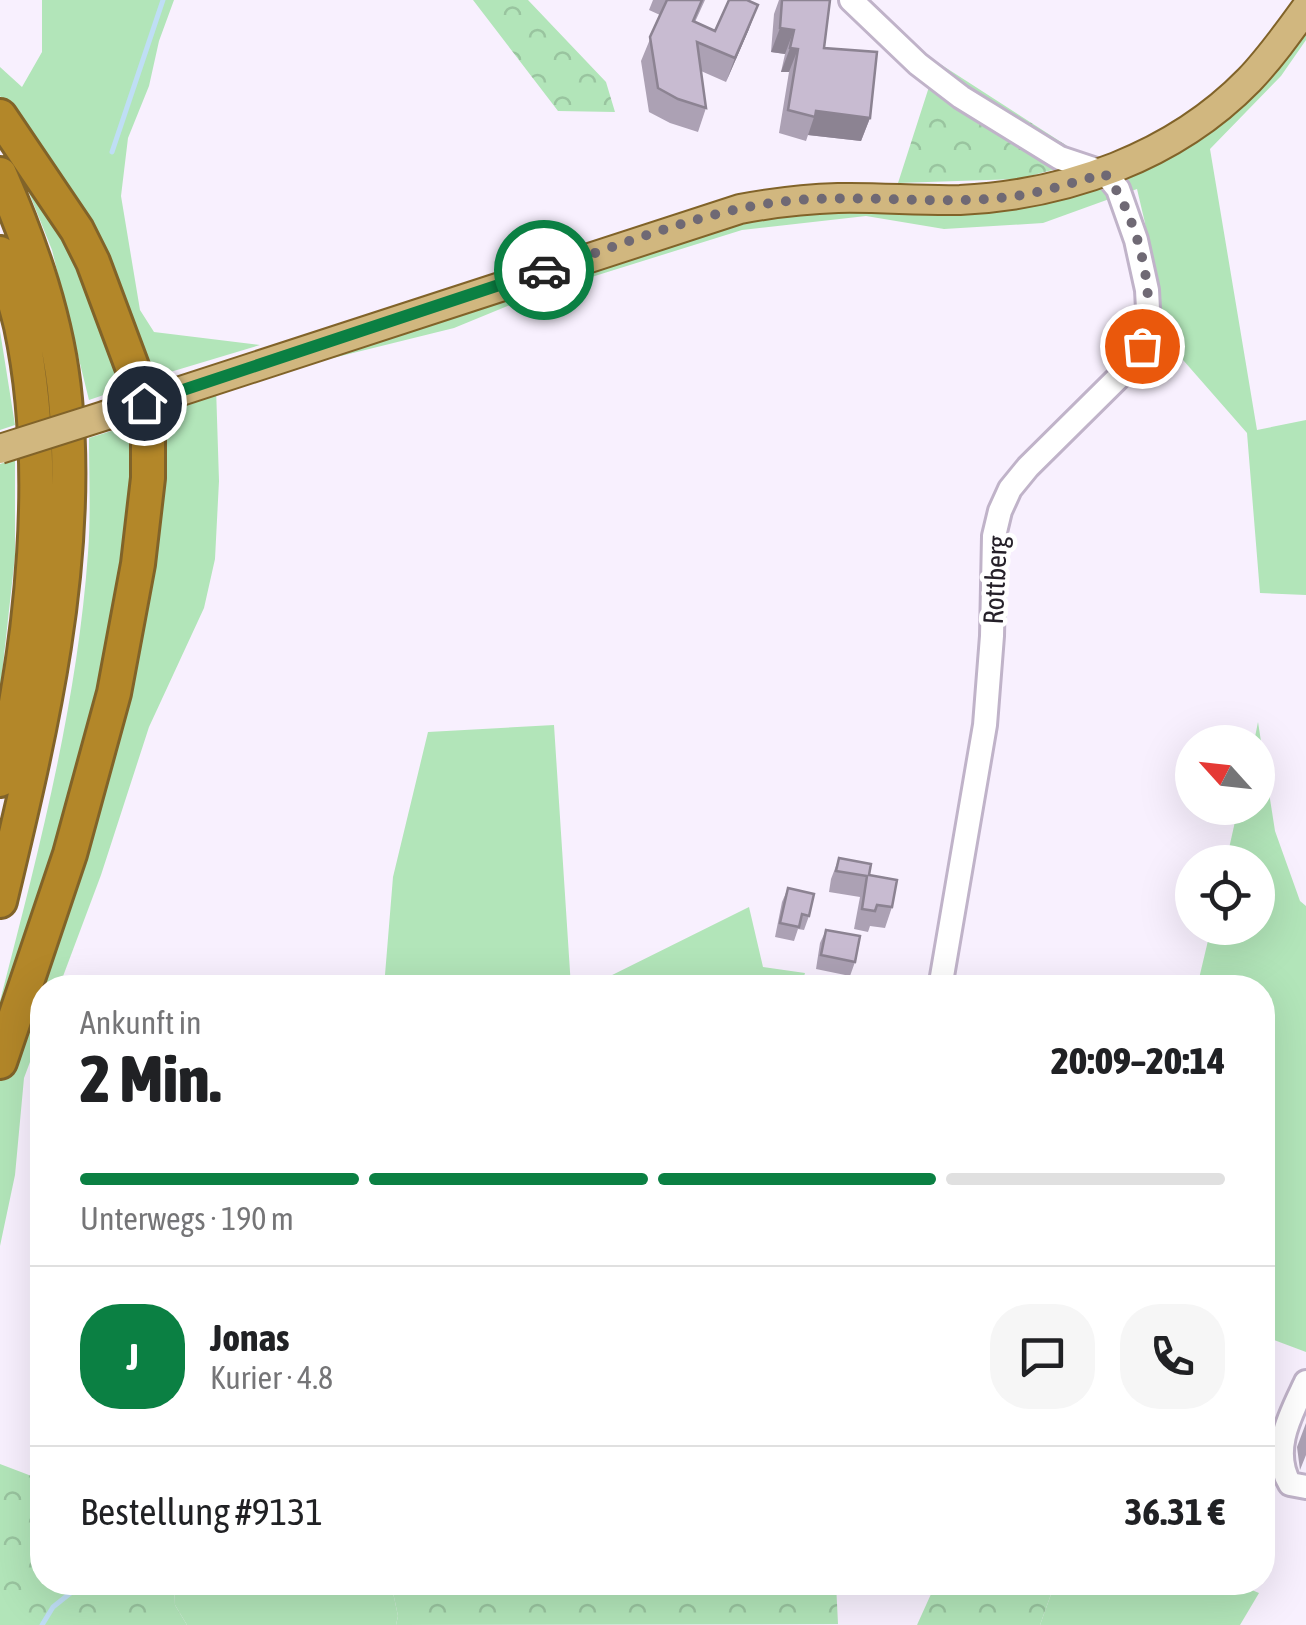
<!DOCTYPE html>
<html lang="de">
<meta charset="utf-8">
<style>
body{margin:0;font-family:"Asap Condensed",sans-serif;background:#f6f6f6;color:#202124;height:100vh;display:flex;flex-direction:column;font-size:38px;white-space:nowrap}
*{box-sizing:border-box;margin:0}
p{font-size:32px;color:#757577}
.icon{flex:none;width:55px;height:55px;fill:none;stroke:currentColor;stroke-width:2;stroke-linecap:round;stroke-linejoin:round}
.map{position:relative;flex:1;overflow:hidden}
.side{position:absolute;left:30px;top:975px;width:1245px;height:620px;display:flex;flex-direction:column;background:#fff;border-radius:40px;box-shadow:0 10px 40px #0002}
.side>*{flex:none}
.needle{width:65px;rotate:297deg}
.controls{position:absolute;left:1175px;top:725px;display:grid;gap:20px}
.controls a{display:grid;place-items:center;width:100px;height:100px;border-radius:50%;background:#fff;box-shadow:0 10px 40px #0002;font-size:50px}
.pin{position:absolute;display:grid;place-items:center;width:85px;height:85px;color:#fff;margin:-42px;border:5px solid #fff;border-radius:50%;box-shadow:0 2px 10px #0007}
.courier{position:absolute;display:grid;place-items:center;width:100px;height:100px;margin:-50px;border:8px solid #0b8043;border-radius:50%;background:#fff;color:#222;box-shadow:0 2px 12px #0007}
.headline em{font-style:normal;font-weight:800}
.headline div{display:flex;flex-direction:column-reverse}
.headline{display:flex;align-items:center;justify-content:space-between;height:170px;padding:0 50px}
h1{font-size:65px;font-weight:800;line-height:75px}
.bar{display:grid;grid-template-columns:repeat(4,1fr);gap:15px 10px;align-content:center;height:120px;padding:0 50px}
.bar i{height:12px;border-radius:8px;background:#e0e0e0}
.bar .on{background:#0b8043}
.bar p{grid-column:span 4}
.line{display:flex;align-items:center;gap:25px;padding:0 50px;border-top:2px solid #e0e0e0}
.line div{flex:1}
.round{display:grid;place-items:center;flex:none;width:105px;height:105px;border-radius:40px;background:#f6f6f6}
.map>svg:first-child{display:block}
.grass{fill:#b2e5b9}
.forest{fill:url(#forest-crowns)}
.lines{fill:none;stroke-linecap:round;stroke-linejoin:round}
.stream{stroke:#bfdef5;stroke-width:5}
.minor-casing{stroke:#c0b3c9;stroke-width:28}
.major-casing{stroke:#816329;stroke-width:32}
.highway-casing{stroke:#816329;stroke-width:38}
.minor{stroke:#fff;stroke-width:22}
.major{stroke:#d1b77f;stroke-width:28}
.highway{stroke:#b38729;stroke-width:32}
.major-bridge-casing{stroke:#816329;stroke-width:32;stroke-linecap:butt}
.major-bridge{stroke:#d1b77f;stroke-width:28}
.wall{fill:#aca1b4}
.shaded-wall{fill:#8c8392}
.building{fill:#c8bbd1;stroke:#8c8392;stroke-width:2.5}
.done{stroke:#6f6974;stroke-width:10;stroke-dasharray:0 18}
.route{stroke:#0b8043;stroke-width:12}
.labels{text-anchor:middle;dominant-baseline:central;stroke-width:9;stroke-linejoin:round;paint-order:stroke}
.street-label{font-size:28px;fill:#252029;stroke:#fff}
</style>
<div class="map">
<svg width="1306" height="1625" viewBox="0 0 1306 1625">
<defs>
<pattern id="forest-crowns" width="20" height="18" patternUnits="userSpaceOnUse" patternTransform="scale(2.5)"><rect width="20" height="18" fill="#b2e5b9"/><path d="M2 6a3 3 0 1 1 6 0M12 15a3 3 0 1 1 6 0" fill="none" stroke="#99c49f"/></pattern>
</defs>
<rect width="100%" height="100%" fill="#f8f0fe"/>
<path class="grass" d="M 42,0 L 174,0 L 159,41 L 149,86 L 128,138 L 121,196 L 140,310 L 154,332 L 260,345 L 157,376 L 148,373 L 58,173 L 0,96 L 0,67 L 22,87 L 42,52 Z
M 1306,22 L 1306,40 L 1281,76 L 1210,149 L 1257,430 L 1306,420 L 1306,595 L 1260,593 L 1247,433 L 1155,328 L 1145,223 L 1137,189 L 1043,223 L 944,229 L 866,216 L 742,230 L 534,295 L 454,328 L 216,387 L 219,481 L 215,559 L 204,608 L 149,727 L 101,875 L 59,987 L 42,988 L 42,1030 L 24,1078 L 15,1175 L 0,1246 L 0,1076 L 134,630 L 162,415 L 216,387 L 743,216 L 1128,171 Z
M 9,143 L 50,202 L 130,386 L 89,400 L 52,250 Z
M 0,331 L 15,425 L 0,430 Z
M 134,424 L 135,481 L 104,692 L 53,876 L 0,1017 L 0,1001 C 38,854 77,706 88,553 C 91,515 89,476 89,438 Z
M 15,459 L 15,556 L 0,692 L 0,464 Z
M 1258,722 L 1275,831 L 1300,901 L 1306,906 L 1306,1352 L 1263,1336 L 1262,988 L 1197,987 L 1211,928 L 1258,928 L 1258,862 L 1226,862 L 1238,808 L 1258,808 L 1258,742 L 1254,742 Z
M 554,725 L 571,987 L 384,987 L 393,877 L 428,732 Z
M 749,907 L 763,967 L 805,973 L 801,987 L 588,987 Z
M 174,1583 L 391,1583 L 398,1616 L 396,1625 L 187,1625 L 175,1605 Z
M 1055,1583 L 1235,1583 L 1259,1593 L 1240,1625 L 1040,1625 Z"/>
<path class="forest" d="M 473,0 L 528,0 L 606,82 L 615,112 L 558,111 Z
M 937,62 L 1089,160 L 1019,179 L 898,183 Z
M 0,1464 L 42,1480 L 42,1582 L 174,1583 L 175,1605 L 187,1625 L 0,1625 Z
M 391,1583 L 836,1583 L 838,1624 L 396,1625 L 398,1616 Z
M 936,1583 L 936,1582 L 1055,1583 L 1040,1625 L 917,1625 Z"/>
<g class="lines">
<path class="stream" d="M 112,152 L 163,0
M 42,1625 L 53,1607 L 73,1591 L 74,1582"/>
<g class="minor-casing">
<path id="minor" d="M 851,0 L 918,64 L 961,97 L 1060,158 L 1105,173 L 1118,189 L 1136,240 L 1147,290 L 1149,328 L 1131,365 L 1028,467 L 1010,489 L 1000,511 L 994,536 L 992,636 L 985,725 L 940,988
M 1306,1382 C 1291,1414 1270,1450 1290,1484 L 1306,1487"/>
</g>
<g class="major-casing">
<path id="major" d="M 107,415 L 740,209 C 772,203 805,199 838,198 C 879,197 920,201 960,200 C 1066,195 1174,157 1249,80 C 1270,58 1288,33 1306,8"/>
</g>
<g class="highway-casing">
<path id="highway" d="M 0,116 L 77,230 L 93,262 L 140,388 L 148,436 L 148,478 L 138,564 L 114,693 L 70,854 L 0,1062
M 0,174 C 31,245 58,321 65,399 C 81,567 39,738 0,901
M 0,253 C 7,277 15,301 21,326 C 51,467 33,640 0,780"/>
</g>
<use href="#minor" class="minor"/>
<use href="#major" class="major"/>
<use href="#highway" class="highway"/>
<g class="major-bridge-casing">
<path id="major-bridge" d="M 0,449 L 107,415"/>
</g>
<use href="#major-bridge" class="major-bridge"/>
</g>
<path class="wall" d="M 653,0 L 705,0 L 695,22 L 715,31 L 749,29 L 726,82 L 701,71 L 706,108 L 698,132 L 670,123 L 649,112 L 641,61 L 660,15 L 649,10 Z
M 779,0 L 830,0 L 824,48 L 870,118 L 861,141 L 808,135 L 806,141 L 779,133 L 789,72 L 781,72 L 785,54 L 771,52 L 774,14 Z
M 839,858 L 869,875 L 892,907 L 885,928 L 870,926 L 868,932 L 854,929 L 860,897 L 829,892 L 831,879 Z
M 788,888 L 809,916 L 804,930 L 798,929 L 794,941 L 775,937 L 782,902 Z
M 826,930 L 855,962 L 850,976 L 816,969 L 820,943 Z
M 1306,1423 L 1306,1455 L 1300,1470 L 1297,1447 Z
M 894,1582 L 911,1582 L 910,1587 Z"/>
<path class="shaded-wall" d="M 758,5 L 749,29 L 726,82 L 735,58 Z
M 780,28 L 794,30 L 785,54 L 771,52 Z
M 790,48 L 798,49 L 789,72 L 781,72 Z
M 816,111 L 870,118 L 861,141 L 808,135 Z"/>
<path class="building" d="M 667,0 L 702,0 L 693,21 L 715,31 L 729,0 L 747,0 L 758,5 L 735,58 L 697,42 L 706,108 L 678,99 L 658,88 L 650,37 Z
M 782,0 L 830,0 L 824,48 L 877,52 L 870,118 L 816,111 L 815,117 L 788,110 L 798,49 L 790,48 L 794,30 L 780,28 Z
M 839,858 L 871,864 L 869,875 L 897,880 L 892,907 L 877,905 L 875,911 L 862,909 L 867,876 L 836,871 Z
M 788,888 L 814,894 L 809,916 L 802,914 L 799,927 L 780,923 Z
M 826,930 L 860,936 L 855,962 L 821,955 Z"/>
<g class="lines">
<path class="done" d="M 544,270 C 620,246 699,212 779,202 C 857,192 937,207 1016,196 C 1045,192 1076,181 1105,174 C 1136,211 1160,300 1142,346"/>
<path class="route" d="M 144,403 L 544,270"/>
</g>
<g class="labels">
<g class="street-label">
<text transform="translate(995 580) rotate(-87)">Rottberg</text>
</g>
</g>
</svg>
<div class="controls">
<a><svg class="needle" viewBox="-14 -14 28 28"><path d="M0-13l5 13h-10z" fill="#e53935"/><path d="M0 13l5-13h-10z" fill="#757577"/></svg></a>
<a><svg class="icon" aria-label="locate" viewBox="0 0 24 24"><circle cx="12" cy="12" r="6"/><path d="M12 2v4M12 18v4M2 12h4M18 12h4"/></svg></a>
</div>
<div class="pin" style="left:1142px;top:346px;background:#ea580c"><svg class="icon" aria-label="bag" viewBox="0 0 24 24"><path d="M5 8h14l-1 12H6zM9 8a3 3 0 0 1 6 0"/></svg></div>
<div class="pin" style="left:144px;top:403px;background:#1f2937"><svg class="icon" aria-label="home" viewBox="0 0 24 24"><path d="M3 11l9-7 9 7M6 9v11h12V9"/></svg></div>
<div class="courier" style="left:544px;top:270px"><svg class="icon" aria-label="car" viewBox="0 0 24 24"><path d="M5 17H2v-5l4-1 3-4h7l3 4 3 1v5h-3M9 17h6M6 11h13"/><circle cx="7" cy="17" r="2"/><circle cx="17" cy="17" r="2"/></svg></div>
<section class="side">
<div class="headline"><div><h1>2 Min.</h1><p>Ankunft in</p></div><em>20:09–20:14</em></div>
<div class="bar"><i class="on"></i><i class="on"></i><i class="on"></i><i></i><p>Unterwegs · 190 m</p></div>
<div class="line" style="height:180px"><b class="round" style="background:#0b8043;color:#fff">J</b><div><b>Jonas</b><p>Kurier · 4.8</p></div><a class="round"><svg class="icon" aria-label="chat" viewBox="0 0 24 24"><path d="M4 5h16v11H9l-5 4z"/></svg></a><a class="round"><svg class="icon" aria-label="phone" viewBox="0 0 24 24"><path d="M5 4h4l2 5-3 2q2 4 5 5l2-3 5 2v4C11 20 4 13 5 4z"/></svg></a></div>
<div class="line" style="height:130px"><div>Bestellung #9131</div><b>36.31 €</b></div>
</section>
</div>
